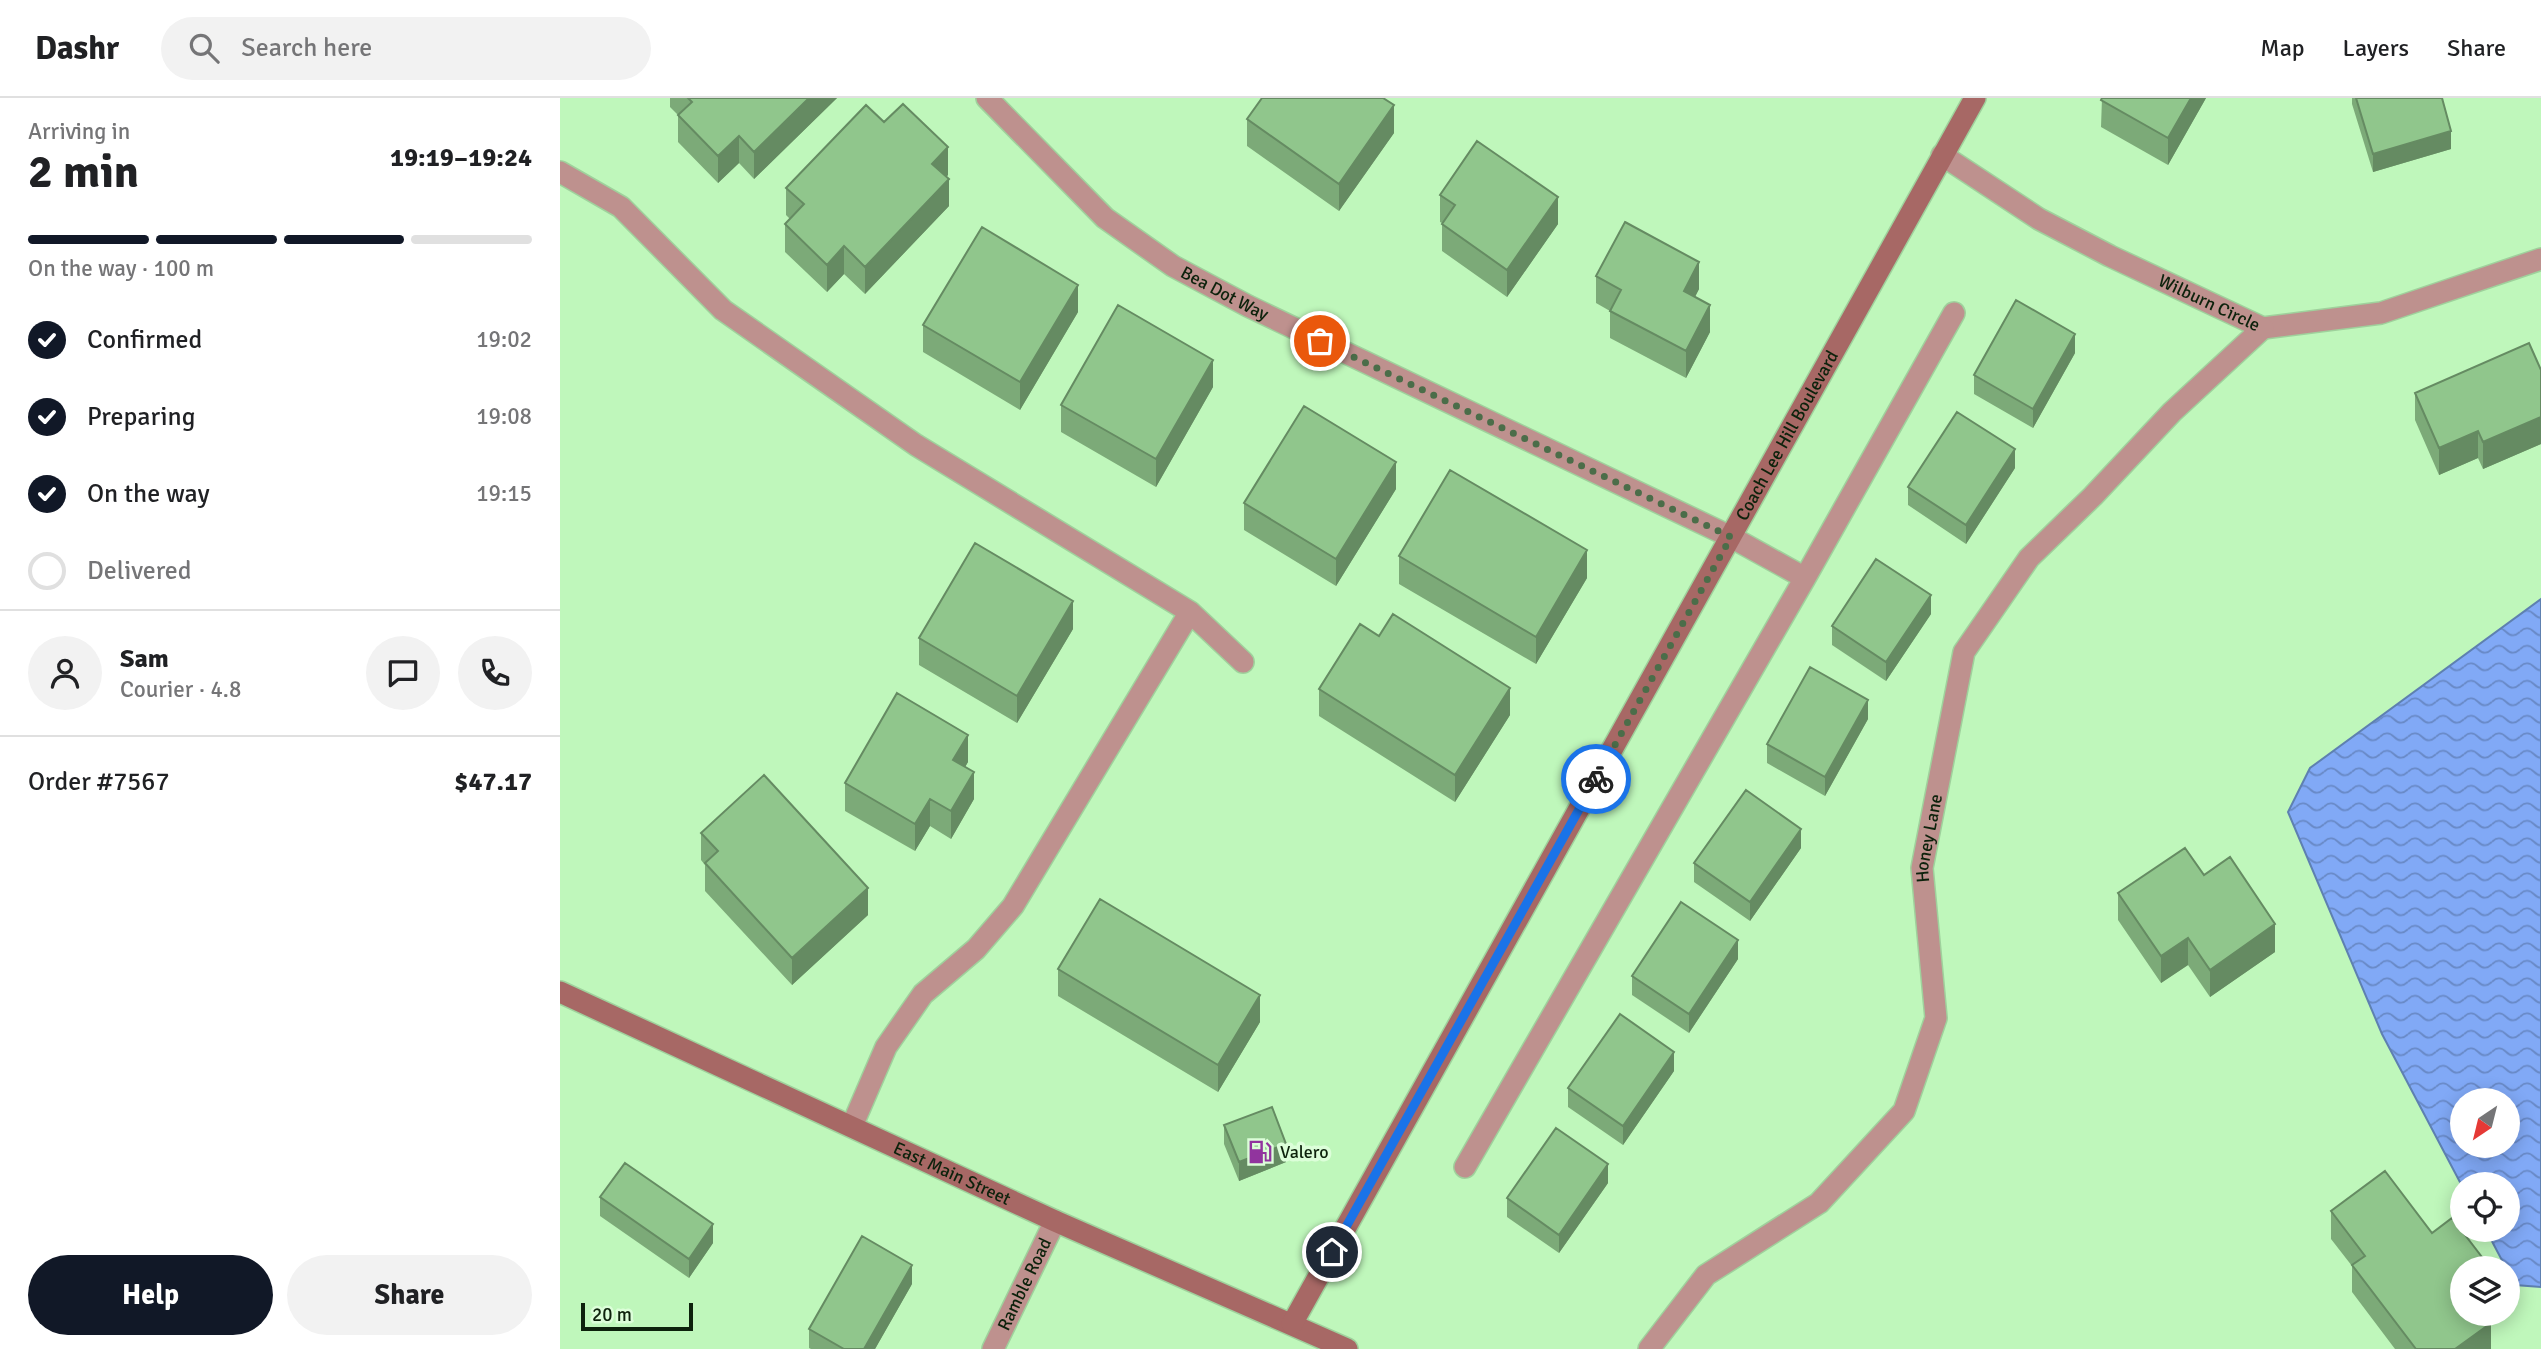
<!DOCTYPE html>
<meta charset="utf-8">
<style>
body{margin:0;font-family:Signika,sans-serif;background:#f2f2f2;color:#202124;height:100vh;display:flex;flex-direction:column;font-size:26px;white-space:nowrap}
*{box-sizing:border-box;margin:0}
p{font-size:23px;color:#757577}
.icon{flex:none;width:38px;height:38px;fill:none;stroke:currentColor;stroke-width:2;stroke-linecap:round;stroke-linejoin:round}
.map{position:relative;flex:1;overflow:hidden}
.sheet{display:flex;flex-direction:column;background:#fff;width:560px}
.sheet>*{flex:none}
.needle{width:46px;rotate:215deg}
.tools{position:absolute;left:1890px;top:990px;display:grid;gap:14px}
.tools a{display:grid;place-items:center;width:70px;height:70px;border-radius:50%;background:#fff;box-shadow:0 4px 18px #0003;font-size:35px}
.scale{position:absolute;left:21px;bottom:18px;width:112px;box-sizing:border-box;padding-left:7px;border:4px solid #0d220c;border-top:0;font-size:19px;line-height:24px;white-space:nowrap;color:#0d220c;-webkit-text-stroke:5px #dcfed9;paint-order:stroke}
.pin{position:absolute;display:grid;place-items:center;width:60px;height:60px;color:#fff;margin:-30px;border:4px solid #fff;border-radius:50%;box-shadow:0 2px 7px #0007}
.courier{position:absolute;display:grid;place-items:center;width:70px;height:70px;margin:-35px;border:5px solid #1a73e8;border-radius:50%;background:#fff;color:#222;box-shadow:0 2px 9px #0007}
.head em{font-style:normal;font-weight:700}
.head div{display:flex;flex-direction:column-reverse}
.head{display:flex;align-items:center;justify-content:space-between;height:119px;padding:0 28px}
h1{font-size:46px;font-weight:700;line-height:52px}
.bar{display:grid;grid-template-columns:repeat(4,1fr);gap:10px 7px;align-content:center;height:84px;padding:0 28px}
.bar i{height:9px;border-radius:5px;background:#e0e0e0}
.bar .current{background:#111827}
.bar p{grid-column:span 4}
.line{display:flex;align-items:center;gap:18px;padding:0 28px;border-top:2px solid #e0e0e0}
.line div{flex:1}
.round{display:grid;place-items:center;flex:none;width:74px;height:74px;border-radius:37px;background:#f2f2f2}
ol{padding:0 28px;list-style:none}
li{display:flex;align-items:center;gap:21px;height:77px}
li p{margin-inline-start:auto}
li .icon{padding:7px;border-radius:50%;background:#111827;color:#fff;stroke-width:4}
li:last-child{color:#757577}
li i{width:38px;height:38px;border:4px solid #e0e0e0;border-radius:50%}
.primary-button{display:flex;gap:14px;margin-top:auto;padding:14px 28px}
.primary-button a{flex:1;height:80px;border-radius:42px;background:#111827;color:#fff;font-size:28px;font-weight:700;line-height:80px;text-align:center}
.primary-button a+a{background:#f2f2f2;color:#202124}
header{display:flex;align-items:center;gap:42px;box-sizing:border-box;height:98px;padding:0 35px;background:#fff;border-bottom:2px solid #e0e0e0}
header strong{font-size:33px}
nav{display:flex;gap:38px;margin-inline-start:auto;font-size:24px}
.search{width:490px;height:63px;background:#f2f2f2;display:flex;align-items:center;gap:18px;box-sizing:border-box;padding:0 24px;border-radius:38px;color:#757577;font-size:26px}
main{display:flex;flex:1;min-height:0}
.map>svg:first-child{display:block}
.water{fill:url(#water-waves);stroke:#5e80b0;stroke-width:2;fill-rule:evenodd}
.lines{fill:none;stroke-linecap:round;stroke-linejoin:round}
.lane-casing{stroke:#9fd19c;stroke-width:24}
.street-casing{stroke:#9fd19c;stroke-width:24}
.secondary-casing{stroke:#9fd19c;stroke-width:24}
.lane{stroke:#be918e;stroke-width:21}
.street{stroke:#be918e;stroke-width:21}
.secondary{stroke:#a76865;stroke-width:21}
.wall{fill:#7caa78}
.shaded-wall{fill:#658b62}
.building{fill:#90c68c;stroke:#658b62;stroke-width:2}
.done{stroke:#4b6d49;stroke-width:7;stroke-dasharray:0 12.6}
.route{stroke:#1a73e8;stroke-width:9}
.labels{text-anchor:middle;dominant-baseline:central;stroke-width:7;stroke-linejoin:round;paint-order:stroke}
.street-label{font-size:18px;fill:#0d220c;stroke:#dcfed9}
.poi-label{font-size:18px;fill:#0d220c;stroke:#dcfed9;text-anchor:start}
</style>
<header>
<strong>Dashr</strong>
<div class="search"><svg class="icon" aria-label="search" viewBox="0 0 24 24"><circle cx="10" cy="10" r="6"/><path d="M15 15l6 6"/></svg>Search here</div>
<nav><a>Map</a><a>Layers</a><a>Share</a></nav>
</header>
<main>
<section class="sheet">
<div class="head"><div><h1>2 min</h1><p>Arriving in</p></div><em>19:19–19:24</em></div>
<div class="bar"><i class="current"></i><i class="current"></i><i class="current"></i><i></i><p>On the way · 100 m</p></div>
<ol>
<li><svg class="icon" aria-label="check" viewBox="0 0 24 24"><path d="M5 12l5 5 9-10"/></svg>Confirmed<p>19:02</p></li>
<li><svg class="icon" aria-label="check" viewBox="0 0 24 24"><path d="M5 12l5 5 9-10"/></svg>Preparing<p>19:08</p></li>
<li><svg class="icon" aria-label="check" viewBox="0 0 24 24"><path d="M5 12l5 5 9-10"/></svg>On the way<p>19:15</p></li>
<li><i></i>Delivered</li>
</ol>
<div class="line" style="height:126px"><a class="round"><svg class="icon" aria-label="person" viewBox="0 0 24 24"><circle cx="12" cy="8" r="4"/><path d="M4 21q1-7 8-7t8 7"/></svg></a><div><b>Sam</b><p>Courier · 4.8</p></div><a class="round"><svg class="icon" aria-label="chat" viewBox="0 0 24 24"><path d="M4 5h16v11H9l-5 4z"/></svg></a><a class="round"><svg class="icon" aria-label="phone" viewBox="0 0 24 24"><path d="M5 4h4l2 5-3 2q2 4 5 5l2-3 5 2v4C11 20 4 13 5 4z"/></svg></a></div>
<div class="line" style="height:91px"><div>Order #7567</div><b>$47.17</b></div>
<div class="primary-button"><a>Help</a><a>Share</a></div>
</section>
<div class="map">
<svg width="1981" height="1251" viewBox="0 0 1981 1251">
<defs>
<pattern id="water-waves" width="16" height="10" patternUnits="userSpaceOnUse" patternTransform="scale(1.75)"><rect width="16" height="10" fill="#81a9f6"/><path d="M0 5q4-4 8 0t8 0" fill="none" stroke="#6889c6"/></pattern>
</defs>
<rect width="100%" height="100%" fill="#bff7bb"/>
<path class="water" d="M 1981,501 L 1981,1189 L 1955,1187 L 1926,1132 L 1948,1132 L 1948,1087 L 1902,1088 L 1822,936 L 1728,714 L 1750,670 ZM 1902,1003 L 1948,1003 L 1948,1048 L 1902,1048 Z"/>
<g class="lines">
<g class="lane-casing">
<path id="lane" d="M 0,74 L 61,109 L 163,212 L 356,347 L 630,514 L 683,564
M 1171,439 L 1245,480
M 292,1028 L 326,949 L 363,896 L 416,851 L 453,808 L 630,514
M 905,1069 L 1245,480 L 1394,215"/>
</g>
<g class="street-casing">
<g id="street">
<path id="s1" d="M 427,0 L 545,120 L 613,168 L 688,208 L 1171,439"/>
<path id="s2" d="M 1382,57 L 1479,121 L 1550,158 L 1703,230 L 1821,215 L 1981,161"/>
<path id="s3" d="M 433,1251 L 495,1123"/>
<path id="s4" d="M 1089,1251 L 1146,1177 L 1259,1105 L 1344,1013 L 1376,920 L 1362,770 L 1404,554 L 1469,460 L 1533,398 L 1612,314 L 1703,230"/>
</g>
</g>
<g class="secondary-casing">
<g id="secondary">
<path id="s5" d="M 0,894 L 495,1123 L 787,1251"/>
<path id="s6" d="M 732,1226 L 1415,0"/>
</g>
</g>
<use href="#lane" class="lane"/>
<use href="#street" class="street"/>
<use href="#secondary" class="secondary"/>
</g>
<path class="wall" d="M 110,0 L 277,0 L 194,81 L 179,65 L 158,85 L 118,44 L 118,17 L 110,9 Z
M 1542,0 L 1646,0 L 1608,67 L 1541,29 Z
M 1792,0 L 1882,0 L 1891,51 L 1813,74 L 1792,6 Z
M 687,21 L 834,35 L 779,113 L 687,48 Z
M 324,24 L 388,77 L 386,79 L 389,108 L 305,196 L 284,176 L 267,194 L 225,154 L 225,126 L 230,121 L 226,117 L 226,90 Z
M 880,97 L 998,126 L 947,199 L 882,153 L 882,125 L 880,124 Z
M 1036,178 L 1139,191 L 1135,199 L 1150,234 L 1126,280 L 1050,240 L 1050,213 L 1036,205 Z
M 518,214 L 460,312 L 363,254 L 363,227 Z
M 1515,255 L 1473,330 L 1414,296 L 1414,277 Z
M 1981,272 L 1981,346 L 1923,371 L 1918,360 L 1879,377 L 1855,322 L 1855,295 Z
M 653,289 L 596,389 L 501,334 L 501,307 Z
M 1455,370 L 1406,446 L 1348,407 L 1348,389 Z
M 836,391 L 776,488 L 684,432 L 684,405 Z
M 839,458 L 1027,480 L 976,566 L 839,486 Z
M 1371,516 L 1326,583 L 1272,547 L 1272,528 Z
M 513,531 L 457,625 L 359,567 L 359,540 Z
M 759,591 L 950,617 L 895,704 L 759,618 Z
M 1308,621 L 1265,698 L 1207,665 L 1207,646 Z
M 408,664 L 405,669 L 414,701 L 391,741 L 370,728 L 355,753 L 285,713 L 285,685 Z
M 141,735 L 308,817 L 232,887 L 145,793 L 145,767 L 141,762 Z
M 1241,750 L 1190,823 L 1134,784 L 1134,765 Z
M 1644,777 L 1715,854 L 1650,899 L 1628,867 L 1601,885 L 1558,822 L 1558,795 Z
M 1178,861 L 1129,935 L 1072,897 L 1072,878 Z
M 498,871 L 700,924 L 658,994 L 498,898 Z
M 1114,973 L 1063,1047 L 1008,1009 L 1008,990 Z
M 664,1027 L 726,1064 L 679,1083 L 664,1046 Z
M 1048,1085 L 999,1155 L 947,1119 L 947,1100 Z
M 40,1099 L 153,1145 L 129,1180 L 40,1118 Z
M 1771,1113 L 1872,1135 L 1928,1171 L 1902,1171 L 1931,1251 L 1835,1251 L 1792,1194 L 1792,1168 L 1771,1141 Z
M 352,1186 L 315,1251 L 251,1251 L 249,1250 L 249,1231 Z"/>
<path class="shaded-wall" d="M 249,0 L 277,0 L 194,81 L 194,54 Z
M 1631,0 L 1646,0 L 1608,67 L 1608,40 Z
M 834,7 L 834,35 L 779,113 L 779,86 Z
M 1891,33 L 1891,51 L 1813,74 L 1813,56 Z
M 179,38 L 179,65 L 158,85 L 158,58 Z
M 388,49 L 388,77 L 372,93 L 372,66 Z
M 389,81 L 389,108 L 305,196 L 305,169 Z
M 998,99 L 998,126 L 947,199 L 947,172 Z
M 284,148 L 284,176 L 267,194 L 267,167 Z
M 1139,164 L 1139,191 L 1124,220 L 1124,193 Z
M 518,187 L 518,214 L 460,312 L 460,284 Z
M 1150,207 L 1150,234 L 1126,280 L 1126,253 Z
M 1515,236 L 1515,255 L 1473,330 L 1473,311 Z
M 653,262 L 653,289 L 596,389 L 596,361 Z
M 1981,319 L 1981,346 L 1923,371 L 1923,344 Z
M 1918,333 L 1918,360 L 1879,377 L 1879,350 Z
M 1455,351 L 1455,370 L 1406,446 L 1406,427 Z
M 836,364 L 836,391 L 776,488 L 776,461 Z
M 1027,452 L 1027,480 L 976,566 L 976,539 Z
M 1371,497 L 1371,516 L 1326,583 L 1326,564 Z
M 513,503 L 513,531 L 457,625 L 457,598 Z
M 950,590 L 950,617 L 895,704 L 895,677 Z
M 1308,602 L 1308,621 L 1265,698 L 1265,679 Z
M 408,637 L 408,664 L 393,689 L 393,662 Z
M 414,674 L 414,701 L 391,741 L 391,713 Z
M 370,701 L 370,728 L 355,753 L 355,726 Z
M 1241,731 L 1241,750 L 1190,823 L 1190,804 Z
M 308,790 L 308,817 L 232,887 L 232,860 Z
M 1715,826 L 1715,854 L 1650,899 L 1650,872 Z
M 1628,840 L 1628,867 L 1601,885 L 1601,858 Z
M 1178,842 L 1178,861 L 1129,935 L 1129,916 Z
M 700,897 L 700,924 L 658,994 L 658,967 Z
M 1114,954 L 1114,973 L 1063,1047 L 1063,1028 Z
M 726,1046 L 726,1064 L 679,1083 L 679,1064 Z
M 1048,1066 L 1048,1085 L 999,1155 L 999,1137 Z
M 153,1126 L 153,1145 L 129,1180 L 129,1161 Z
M 352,1167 L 352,1186 L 315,1251 L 304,1251 Z
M 1931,1225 L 1931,1251 L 1895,1251 Z"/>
<path class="building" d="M 128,0 L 249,0 L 194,54 L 179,38 L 158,58 L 118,17 L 132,4 Z
M 702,0 L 823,0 L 834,7 L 779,86 L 687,21 Z
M 1542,0 L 1631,0 L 1608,40 L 1541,2 Z
M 1796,0 L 1882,0 L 1891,33 L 1813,56 Z
M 343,6 L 388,49 L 372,66 L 389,81 L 305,169 L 284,148 L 267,167 L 225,126 L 244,106 L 226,90 L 306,7 L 324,24 Z
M 917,43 L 998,99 L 947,172 L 882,126 L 895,107 L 880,97 Z
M 1065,124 L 1139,164 L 1124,193 L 1150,207 L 1126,253 L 1050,213 L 1061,192 L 1036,178 Z
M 422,129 L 518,187 L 460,284 L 363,227 Z
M 1456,202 L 1515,236 L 1473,311 L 1414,277 Z
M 558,207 L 653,262 L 596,361 L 501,307 Z
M 1969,245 L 1981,272 L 1981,319 L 1923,344 L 1918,333 L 1879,350 L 1855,295 Z
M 744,308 L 836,364 L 776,461 L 684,405 Z
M 1397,314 L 1455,351 L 1406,427 L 1348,389 Z
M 890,372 L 1027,452 L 976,539 L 839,458 Z
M 415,445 L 513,503 L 457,598 L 359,540 Z
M 1316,461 L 1371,497 L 1326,564 L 1272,528 Z
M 833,516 L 950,590 L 895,677 L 759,591 L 800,526 L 819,538 Z
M 1250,569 L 1308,602 L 1265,679 L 1207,646 Z
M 337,595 L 408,637 L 393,662 L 414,674 L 391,713 L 370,701 L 355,726 L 285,685 Z
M 204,677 L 308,790 L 232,860 L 145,765 L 158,753 L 141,735 Z
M 1186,692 L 1241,731 L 1190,804 L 1134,765 Z
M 1625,750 L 1644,777 L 1670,759 L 1715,826 L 1650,872 L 1628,840 L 1601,858 L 1558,795 Z
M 540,801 L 700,897 L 658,967 L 498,871 Z
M 1121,804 L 1178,842 L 1129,916 L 1072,878 Z
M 1060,916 L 1114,954 L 1063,1028 L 1008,990 Z
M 712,1009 L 726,1046 L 679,1064 L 664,1027 Z
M 996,1030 L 1048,1066 L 999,1137 L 947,1100 Z
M 65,1065 L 153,1126 L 129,1161 L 40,1099 Z
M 1825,1073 L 1872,1135 L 1892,1120 L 1928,1167 L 1922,1171 L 1902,1171 L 1902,1216 L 1925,1216 L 1931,1225 L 1895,1251 L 1856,1251 L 1792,1167 L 1805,1158 L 1771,1113 Z
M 302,1138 L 352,1167 L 304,1251 L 284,1251 L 249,1231 Z"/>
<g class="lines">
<path class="done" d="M 760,243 L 1171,439 L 1036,681"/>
<path class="route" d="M 772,1154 L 1036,681"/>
</g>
<defs>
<g id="fuel-bare" transform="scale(1.89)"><path d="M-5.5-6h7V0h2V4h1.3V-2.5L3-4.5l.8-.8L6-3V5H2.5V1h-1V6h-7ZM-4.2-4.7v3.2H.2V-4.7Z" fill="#91349e" stroke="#dcfed9" stroke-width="2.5" paint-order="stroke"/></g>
</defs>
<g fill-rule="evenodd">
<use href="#fuel-bare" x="700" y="1054"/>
</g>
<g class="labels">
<g class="street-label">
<text stroke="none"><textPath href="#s1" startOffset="310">Bea Dot Way</textPath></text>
<text stroke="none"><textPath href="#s2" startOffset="306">Wilburn Circle</textPath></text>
<text stroke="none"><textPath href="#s6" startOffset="1017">Coach Lee Hill Boulevard</textPath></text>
<text stroke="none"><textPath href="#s4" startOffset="632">Honey Lane</textPath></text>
<text stroke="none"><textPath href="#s5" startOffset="432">East Main Street</textPath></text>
<text stroke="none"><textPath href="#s3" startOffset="72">Ramble Road</textPath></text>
</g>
<g class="poi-label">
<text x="720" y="1054">Valero</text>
</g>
</g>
</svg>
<div class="tools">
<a><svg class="needle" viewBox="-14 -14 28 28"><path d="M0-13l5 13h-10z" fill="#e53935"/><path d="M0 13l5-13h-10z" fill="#757577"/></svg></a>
<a><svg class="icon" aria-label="locate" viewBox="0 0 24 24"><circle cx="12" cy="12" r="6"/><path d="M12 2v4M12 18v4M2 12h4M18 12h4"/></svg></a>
<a><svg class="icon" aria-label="layers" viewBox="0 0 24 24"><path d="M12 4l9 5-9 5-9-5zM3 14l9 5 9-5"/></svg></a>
</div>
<div class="scale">20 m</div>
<div class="pin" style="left:760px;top:243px;background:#ea580c"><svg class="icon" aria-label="bag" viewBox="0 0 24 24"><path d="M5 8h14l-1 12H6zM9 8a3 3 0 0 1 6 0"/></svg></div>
<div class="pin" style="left:772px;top:1154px;background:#1f2937"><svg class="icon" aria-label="home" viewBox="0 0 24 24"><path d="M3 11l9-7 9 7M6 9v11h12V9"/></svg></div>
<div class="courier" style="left:1036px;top:681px"><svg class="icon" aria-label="bike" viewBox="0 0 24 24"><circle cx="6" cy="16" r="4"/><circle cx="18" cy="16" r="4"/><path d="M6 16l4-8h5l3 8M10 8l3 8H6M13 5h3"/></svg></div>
</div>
</main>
